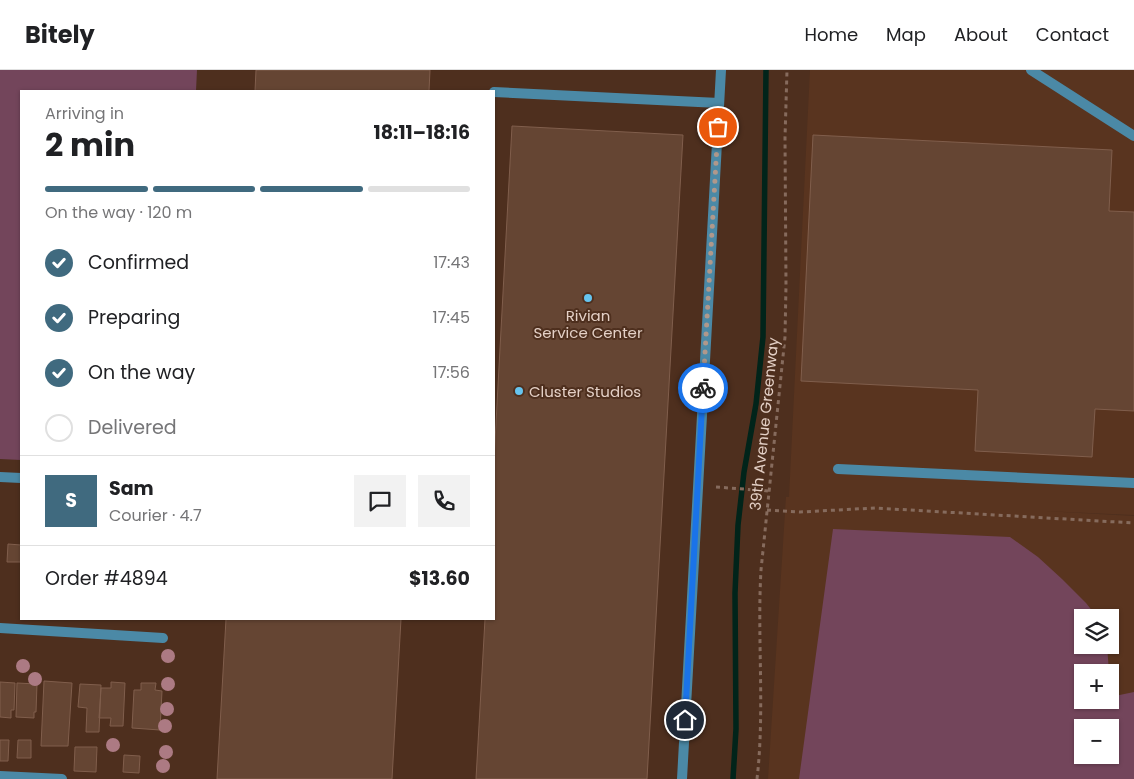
<!DOCTYPE html>
<meta charset="utf-8">
<style>
body{margin:0;font-family:Poppins,sans-serif;background:#f2f2f2;color:#202124;height:100vh;display:flex;flex-direction:column;font-size:19px;white-space:nowrap}
*{box-sizing:border-box;margin:0}
p{font-size:16px;color:#757577}
.icon{flex:none;width:28px;height:28px;fill:none;stroke:currentColor;stroke-width:2;stroke-linecap:round;stroke-linejoin:round}
.map{position:relative;flex:1;overflow:hidden}
.details{position:absolute;left:20px;top:20px;width:475px;height:530px;display:flex;flex-direction:column;background:#fff;border-radius:0px;box-shadow:0 1px 4px #0004}
.details>*{flex:none}
.controls{position:absolute;left:1074px;top:539px;display:grid;gap:10px}
.controls a{display:grid;place-items:center;width:45px;height:45px;border-radius:0px;background:#fff;box-shadow:0 1px 4px #0004;font-size:25px}
.pin{position:absolute;display:grid;place-items:center;width:42px;height:42px;color:#fff;margin:-21px;border:2px solid #fff;border-radius:50%;box-shadow:0 1px 5px #0007}
.courier{position:absolute;display:grid;place-items:center;width:50px;height:50px;margin:-25px;border:4px solid #1a73e8;border-radius:50%;background:#fff;color:#222;box-shadow:0 1px 6px #0007}
.overview em{font-style:normal;font-weight:700}
.overview div{display:flex;flex-direction:column-reverse}
.overview{display:flex;align-items:center;justify-content:space-between;height:85px;padding:0 25px}
h1{font-size:32px;font-weight:700;line-height:38px}
.bar{display:grid;grid-template-columns:repeat(4,1fr);gap:8px 5px;align-content:center;height:60px;padding:0 25px}
.bar i{height:6px;border-radius:4px;background:#e0e0e0}
.bar .active{background:#406a7f}
.bar p{grid-column:span 4}
.line{display:flex;align-items:center;gap:12px;padding:0 25px;border-top:1px solid #e0e0e0}
.line div{flex:1}
.round{display:grid;place-items:center;flex:none;width:52px;height:52px;border-radius:0px;background:#f2f2f2}
ol{padding:0 25px;list-style:none}
li{display:flex;align-items:center;gap:15px;height:55px}
li p{margin-inline-start:auto}
li .icon{padding:5px;border-radius:50%;background:#406a7f;color:#fff;stroke-width:4}
li:last-child{color:#757577}
li i{width:28px;height:28px;border:2px solid #e0e0e0;border-radius:50%}
header{display:flex;align-items:center;gap:30px;box-sizing:border-box;height:70px;padding:0 25px;background:#fff;border-bottom:1px solid #e0e0e0}
header strong{font-size:24px}
nav{display:flex;gap:28px;margin-inline-start:auto;font-size:18px}
.map>svg:first-child{display:block}
.built{fill:#59341f;fill-rule:evenodd}
.green{fill:#73455b;fill-rule:evenodd}
.lines{fill:none;stroke-linecap:round;stroke-linejoin:round}
.stream{stroke:#01241a;stroke-width:5.5}
.building{fill:#654533;stroke:#805e4c}
.path{stroke:#866b5d;stroke-width:3;stroke-dasharray:4 4;stroke-linecap:butt}
.lane{stroke:#4b89a6;stroke-width:10}
.street{stroke:#4b89a6;stroke-width:10}
.tree{fill:#ac7a83}
.done{stroke:#b0988b;stroke-width:5;stroke-dasharray:0 9}
.route{stroke:#1a73e8;stroke-width:6}
.poi-dot{fill:#66c4ef;stroke:#4e2f1e;stroke-width:2}
.labels{text-anchor:middle;dominant-baseline:central;stroke-width:4;stroke-linejoin:round;paint-order:stroke}
.poi-label{font-size:15px;fill:#e4d0c6;stroke:#4e2f1e}
.street-label{font-size:15px;fill:#e4d0c6;stroke:#4e2f1e}
</style>
<header>
<strong>Bitely</strong>
<nav><a>Home</a><a>Map</a><a>About</a><a>Contact</a></nav>
</header>
<div class="map">
<svg width="1134" height="709" viewBox="0 0 1134 709">
<rect width="100%" height="100%" fill="#4e2f1e"/>
<path class="built" d="M 810,0 L 1134,0 L 1134,445 L 1044,441 L 1134,446 L 1134,709 L 768,709 L 786,427 L 789,427 ZM 1082,548 L 1110,548 L 1110,575 L 1082,575 ZM 1082,602 L 1110,602 L 1110,630 L 1082,630 ZM 1082,658 L 1110,658 L 1110,685 L 1082,685 Z"/>
<path class="green" d="M 0,0 L 197,0 L 196,21 L 21,21 L 21,390 L 0,389 Z
M 833,459 L 1010,467 L 1038,487 L 1062,509 L 1086,533 L 1097,547 L 1082,548 L 1082,575 L 1107,575 L 1109,602 L 1082,602 L 1082,630 L 1110,630 L 1110,627 L 1134,622 L 1134,709 L 799,709 ZM 1082,658 L 1110,658 L 1110,685 L 1082,685 Z"/>
<g class="lines">
<path class="stream" d="M 733,709 L 736,659 L 735,523 L 738,455 L 744,402 L 756,334 L 763,267 L 766,0"/>
</g>
<path class="building" d="M 256,0 L 430,0 L 429,21 L 255,21 Z
M 512,56 L 683,65 L 647,709 L 476,709 L 485,549 L 494,549 L 494,390 Z
M 813,65 L 1112,80 L 1109,141 L 1134,142 L 1134,341 L 1095,339 L 1092,387 L 975,381 L 978,320 L 801,311 Z
M 8,474 L 21,475 L 21,492 L 7,492 Z
M 226,549 L 401,549 L 392,709 L 217,709 Z
M 44,611 L 72,613 L 68,676 L 41,676 Z
M 0,612 L 15,613 L 14,640 L 11,640 L 11,648 L 0,647 Z
M 111,612 L 125,613 L 123,656 L 110,656 L 111,648 L 99,648 L 101,618 L 111,618 Z
M 17,613 L 37,614 L 36,642 L 34,642 L 34,648 L 16,647 Z
M 141,613 L 156,613 L 155,620 L 162,621 L 160,660 L 132,658 L 134,620 L 141,620 Z
M 80,614 L 101,615 L 99,662 L 86,662 L 87,638 L 78,637 Z
M 0,670 L 9,670 L 8,691 L 0,691 Z
M 18,670 L 31,670 L 31,688 L 17,688 Z
M 75,677 L 97,677 L 96,702 L 74,701 Z
M 124,685 L 140,686 L 139,703 L 123,702 Z"/>
<g class="lines">
<path class="path" d="M 716,417 L 769,421
M 767,440 L 800,442 L 875,438 L 1134,453
M 757,709 C 765,640 757,569 761,500 L 785,267 L 786,215 L 785,68 L 787,0"/>
<path class="lane" d="M 1031,0 L 1134,66
M 494,22 L 719,33
M 838,399 L 1134,413
M 0,407 L 21,408
M 0,706 L 62,709"/>
<path class="street" d="M 0,558 L 163,568
M 682,709 L 721,0"/>
</g>
<g class="tree">
<circle cx="168" cy="586" r="7"/>
<circle cx="23" cy="596" r="7"/>
<circle cx="35" cy="609" r="7"/>
<circle cx="168" cy="614" r="7"/>
<circle cx="167" cy="639" r="7"/>
<circle cx="165" cy="656" r="7"/>
<circle cx="113" cy="675" r="7"/>
<circle cx="166" cy="682" r="7"/>
<circle cx="163" cy="696" r="7"/>
</g>
<g class="lines">
<path class="done" d="M 703,318 L 718,57"/>
<path class="route" d="M 685,650 L 703,318"/>
</g>
<g class="poi-dot">
<circle cx="588" cy="228" r="5"/>
<circle cx="519" cy="321" r="5"/>
</g>
<g class="labels">
<g class="poi-label">
<text x="588" y="245">Rivian<tspan x="588" dy="17">Service Center</tspan></text>
<text x="529" y="321" text-anchor="start">Cluster Studios</text>
</g>
<g class="street-label">
<text transform="translate(764 354) rotate(-84)">39th Avenue Greenway</text>
</g>
</g>
</svg>
<div class="controls">
<a><svg class="icon" aria-label="layers" viewBox="0 0 24 24"><path d="M12 4l9 5-9 5-9-5zM3 14l9 5 9-5"/></svg></a>
<a>+</a>
<a>−</a>
</div>
<div class="pin" style="left:718px;top:57px;background:#ea580c"><svg class="icon" aria-label="bag" viewBox="0 0 24 24"><path d="M5 8h14l-1 12H6zM9 8a3 3 0 0 1 6 0"/></svg></div>
<div class="pin" style="left:685px;top:650px;background:#1f2937"><svg class="icon" aria-label="home" viewBox="0 0 24 24"><path d="M3 11l9-7 9 7M6 9v11h12V9"/></svg></div>
<div class="courier" style="left:703px;top:318px"><svg class="icon" aria-label="bike" viewBox="0 0 24 24"><circle cx="6" cy="16" r="4"/><circle cx="18" cy="16" r="4"/><path d="M6 16l4-8h5l3 8M10 8l3 8H6M13 5h3"/></svg></div>
<section class="details">
<div class="overview"><div><h1>2 min</h1><p>Arriving in</p></div><em>18:11–18:16</em></div>
<div class="bar"><i class="active"></i><i class="active"></i><i class="active"></i><i></i><p>On the way · 120 m</p></div>
<ol>
<li><svg class="icon" aria-label="check" viewBox="0 0 24 24"><path d="M5 12l5 5 9-10"/></svg>Confirmed<p>17:43</p></li>
<li><svg class="icon" aria-label="check" viewBox="0 0 24 24"><path d="M5 12l5 5 9-10"/></svg>Preparing<p>17:45</p></li>
<li><svg class="icon" aria-label="check" viewBox="0 0 24 24"><path d="M5 12l5 5 9-10"/></svg>On the way<p>17:56</p></li>
<li><i></i>Delivered</li>
</ol>
<div class="line" style="height:90px"><b class="round" style="background:#406a7f;color:#fff">S</b><div><b>Sam</b><p>Courier · 4.7</p></div><a class="round"><svg class="icon" aria-label="chat" viewBox="0 0 24 24"><path d="M4 5h16v11H9l-5 4z"/></svg></a><a class="round"><svg class="icon" aria-label="phone" viewBox="0 0 24 24"><path d="M5 4h4l2 5-3 2q2 4 5 5l2-3 5 2v4C11 20 4 13 5 4z"/></svg></a></div>
<div class="line" style="height:65px"><div>Order #4894</div><b>$13.60</b></div>
</section>
</div>
